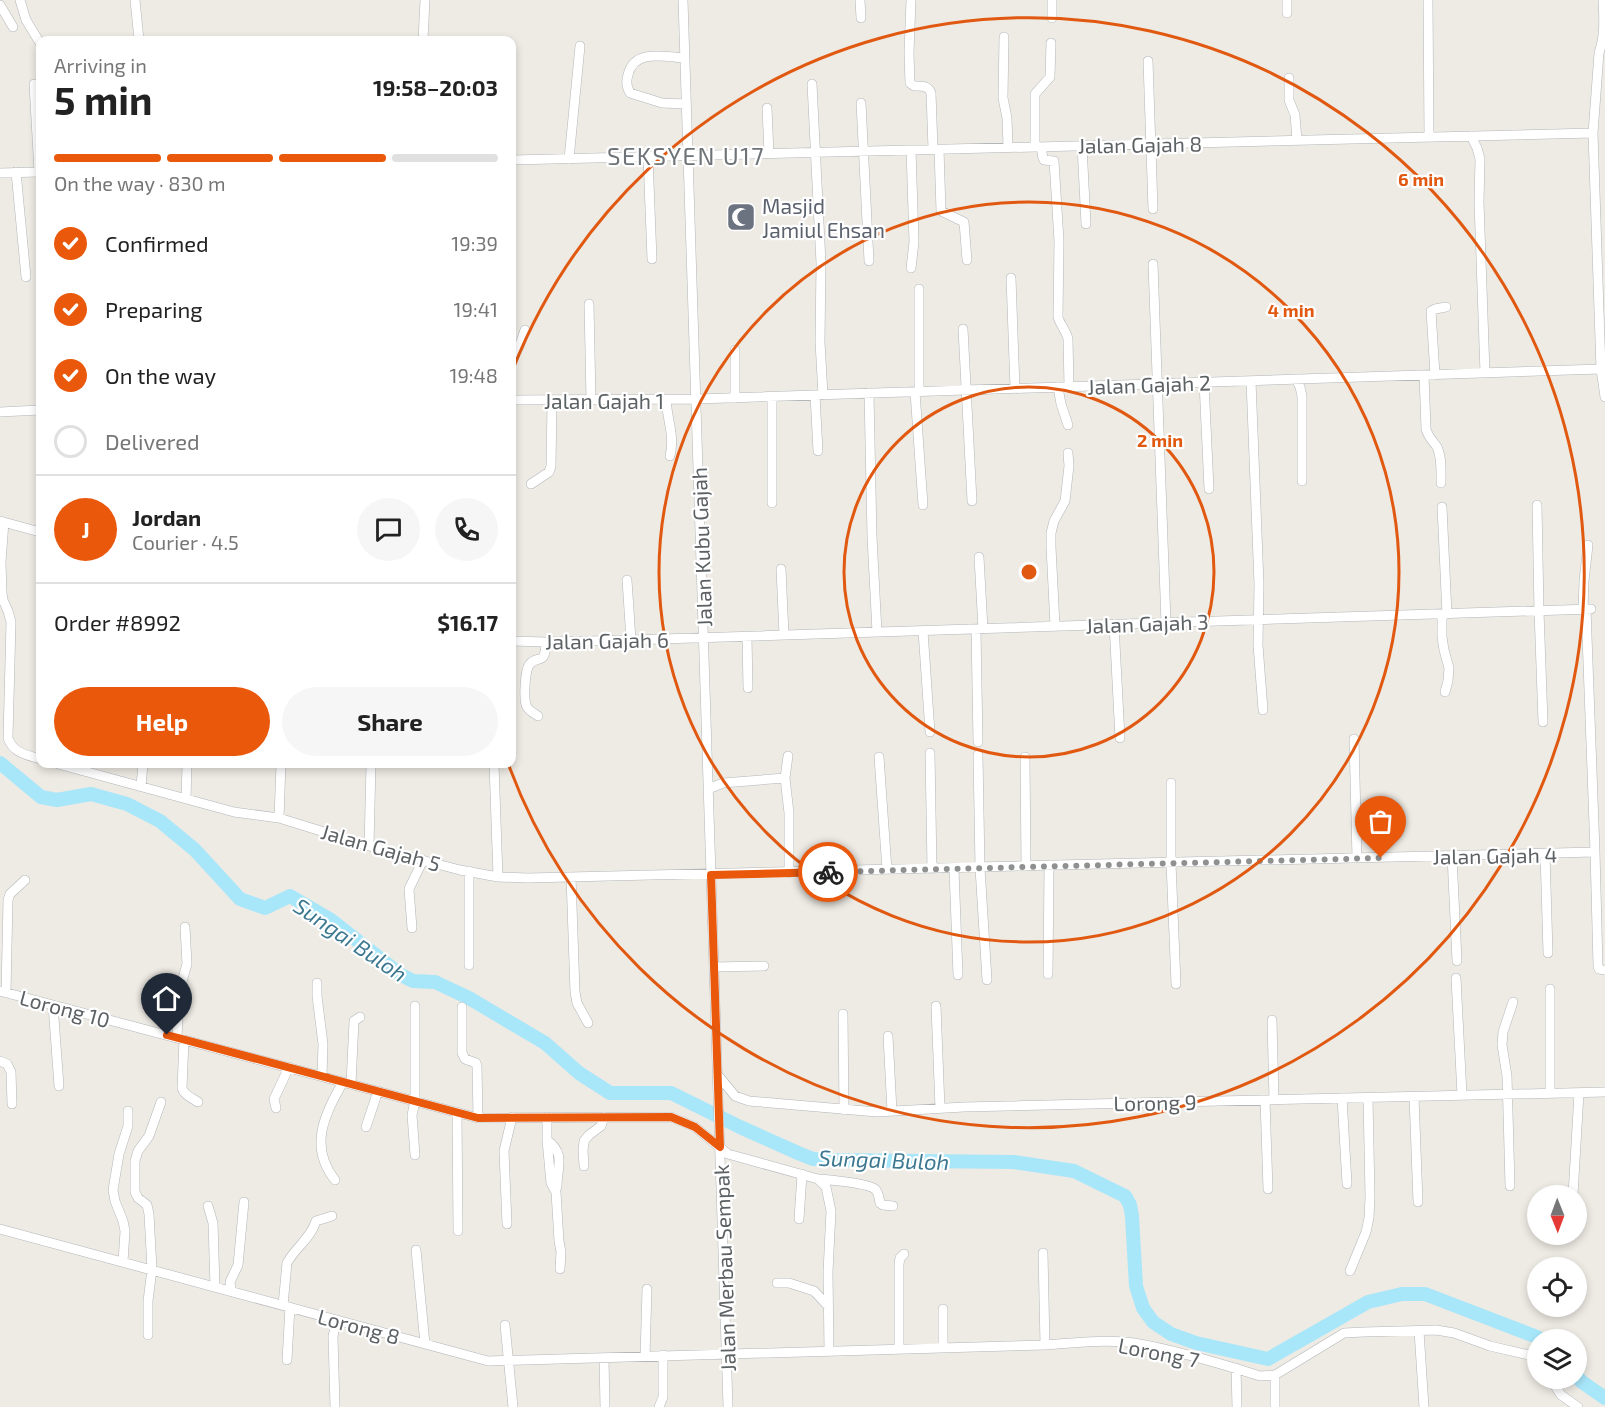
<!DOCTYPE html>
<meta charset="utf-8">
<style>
body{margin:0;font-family:"Exo 2",sans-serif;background:#f6f6f6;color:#222;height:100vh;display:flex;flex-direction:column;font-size:22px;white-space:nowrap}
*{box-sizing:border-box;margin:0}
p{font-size:20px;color:#767676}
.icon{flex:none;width:33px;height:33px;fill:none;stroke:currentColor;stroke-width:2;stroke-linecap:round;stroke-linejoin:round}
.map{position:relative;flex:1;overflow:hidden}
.panel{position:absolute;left:36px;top:36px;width:480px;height:732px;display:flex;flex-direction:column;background:#fff;border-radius:12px;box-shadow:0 3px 9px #0003}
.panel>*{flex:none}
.needle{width:39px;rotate:179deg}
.tools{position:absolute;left:1527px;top:1185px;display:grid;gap:12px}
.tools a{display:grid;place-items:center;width:60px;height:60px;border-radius:50%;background:#fff;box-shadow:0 3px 9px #0003;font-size:30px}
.pin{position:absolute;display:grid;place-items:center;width:51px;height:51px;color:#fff;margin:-62px -26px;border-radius:50% 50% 50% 0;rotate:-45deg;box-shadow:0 0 6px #0007}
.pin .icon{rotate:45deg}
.courier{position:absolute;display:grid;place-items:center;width:60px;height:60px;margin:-30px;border:4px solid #ea580c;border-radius:50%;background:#fff;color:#222;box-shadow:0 2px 8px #0007}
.summary em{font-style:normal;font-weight:700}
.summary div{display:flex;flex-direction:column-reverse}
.summary{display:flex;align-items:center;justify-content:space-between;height:102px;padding:0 18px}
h1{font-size:39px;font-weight:700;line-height:45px}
.bar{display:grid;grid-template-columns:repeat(4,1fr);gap:9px 6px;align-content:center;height:72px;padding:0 18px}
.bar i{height:8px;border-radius:4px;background:#e0e0e0}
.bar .on{background:#ea580c}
.bar p{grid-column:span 4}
.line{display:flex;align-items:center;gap:15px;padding:0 18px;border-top:2px solid #e0e0e0}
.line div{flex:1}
.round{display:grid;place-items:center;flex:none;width:63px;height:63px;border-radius:32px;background:#f6f6f6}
ol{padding:0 18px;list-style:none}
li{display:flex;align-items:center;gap:18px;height:66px}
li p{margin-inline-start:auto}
li .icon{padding:6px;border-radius:50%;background:#ea580c;color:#fff;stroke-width:4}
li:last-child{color:#767676}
li i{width:33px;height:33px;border:3px solid #e0e0e0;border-radius:50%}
.action{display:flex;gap:12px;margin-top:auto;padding:12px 18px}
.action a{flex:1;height:69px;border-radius:36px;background:#ea580c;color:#fff;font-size:24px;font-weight:700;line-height:69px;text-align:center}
.action a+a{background:#f6f6f6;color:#222}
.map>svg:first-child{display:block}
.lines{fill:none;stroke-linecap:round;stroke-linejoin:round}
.river{stroke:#a8e7fa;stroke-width:14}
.minor-casing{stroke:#b2b6b8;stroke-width:10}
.minor{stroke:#fff;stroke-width:9}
.done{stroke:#8f9191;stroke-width:6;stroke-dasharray:0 10.8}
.route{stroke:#ea580c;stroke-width:8}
.ring{fill:none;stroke:#e15910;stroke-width:3}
.labels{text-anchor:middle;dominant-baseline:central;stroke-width:4.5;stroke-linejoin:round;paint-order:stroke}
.street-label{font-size:21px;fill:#5c6164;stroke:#fff}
.worship-label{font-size:21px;fill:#5b616d;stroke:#fff;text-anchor:start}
.water-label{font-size:22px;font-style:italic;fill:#3d7891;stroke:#fff}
.quarter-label{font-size:24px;letter-spacing:1.5px;fill:#6d7376;stroke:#fff}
.centre{fill:#e15910;stroke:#fff;stroke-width:3}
.ring-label{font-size:18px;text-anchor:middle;font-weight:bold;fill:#e15910;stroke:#fff;stroke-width:4.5;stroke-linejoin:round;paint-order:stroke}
</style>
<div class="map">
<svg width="1605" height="1407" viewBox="0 0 1605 1407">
<rect width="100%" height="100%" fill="#eeeae4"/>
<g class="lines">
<path class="river" d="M 0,763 L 41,797 L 57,800 L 91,794 L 127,804 L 160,821 L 195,850 L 240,899 L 265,908 L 290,896 L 331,920 L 401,975 L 413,981 L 435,982 L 469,998 L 545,1043 L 579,1073 L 610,1093 L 671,1093 L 740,1127 L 798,1153 L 813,1159 L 832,1160 L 1014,1162 L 1074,1171 L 1125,1196 L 1130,1205 L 1132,1216 L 1136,1286 L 1143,1308 L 1153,1322 L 1171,1334 L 1196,1343 L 1268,1359 L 1368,1302 L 1402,1294 L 1425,1294 L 1537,1337 L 1540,1340
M 1576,1376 L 1582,1382 L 1605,1398"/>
<g class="minor-casing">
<path id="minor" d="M 20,0 L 26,20 L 40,43
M 135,0 L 139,40
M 683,0 L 728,1407
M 860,0 L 861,18
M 911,0 L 909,53 L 910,83 L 914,86 C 921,86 928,85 931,93 L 933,149
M 1052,0 L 1052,18
M 1287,0 L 1287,13
M 1428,0 L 1429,137
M 1603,0 C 1604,19 1605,35 1599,53 L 1593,133 L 1601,369 L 1605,397
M 0,5 L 13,27
M 1004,37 L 1003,98 L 1007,118 L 1008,147
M 423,40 L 425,0
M 685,58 C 665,57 634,48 628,75 C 626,81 627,88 630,93 L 662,103 L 686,104
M 1148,61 L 1153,209
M 1289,78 L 1289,100 L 1295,115 L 1297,140
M 34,84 L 39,172
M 812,84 L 821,263 L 820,342 L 823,395
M 861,103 L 869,261
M 767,108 L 769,154
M 1471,136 L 1477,148 L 1480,159 L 1479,202 L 1485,373
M 1082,146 L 1086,224
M 1035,147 L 1035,94 L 1050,77 L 1051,43
M 1041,147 L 1043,158 L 1044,160 L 1054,161 L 1059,241 L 1058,317 C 1060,325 1066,330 1068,339 L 1069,387
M 939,149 L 941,211 L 964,222 L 967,260
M 648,157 L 652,259
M 569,159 L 580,46
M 512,160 L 1593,133
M 16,172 L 26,277
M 0,173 L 40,172
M 1153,264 L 1166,623
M 911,268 L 914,242 L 911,150
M 1011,278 L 1015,389
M 589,304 L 591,400
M 963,329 L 972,501
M 735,350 L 735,398
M 512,360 L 519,347 L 525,330
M 1424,375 L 1426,429 C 1428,437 1433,441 1437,447 C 1442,457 1441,472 1441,483
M 1435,375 L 1431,311 L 1435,309 L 1446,307
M 1296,379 L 1300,387 L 1302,396 L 1302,481
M 1251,381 L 1259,584 L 1258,645 L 1263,710
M 1204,382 L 1209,489
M 1058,387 L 1061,404 L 1068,425
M 915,392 L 923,505
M 919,392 L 919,289
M 869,393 L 872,537 L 877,632
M 815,395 L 818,451
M 666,399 C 667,419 675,436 670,456
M 512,400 L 697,399 L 1601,369
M 0,412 L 40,410
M 531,484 L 549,472 L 551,466 L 552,401
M 772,503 L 772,397
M 1537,505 L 1539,611 L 1543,722
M 1442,507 L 1447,614
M 0,521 L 40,532
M 4,522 L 1,562 L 2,593 L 3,600 L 8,611 L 11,622 L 8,738 C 13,753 27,755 40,759
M 979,557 L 983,629
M 781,569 L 784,635
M 627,580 L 631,640
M 1583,609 L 1584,581 L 1588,545
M 1586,609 L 1595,852 L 1598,966 L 1599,969 L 1605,970
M 1442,614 L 1442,637 L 1444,650 L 1449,668 L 1448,681 L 1445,692
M 1114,624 L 1120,738
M 1055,626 L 1051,547 L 1051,533 L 1054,521 L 1065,501 L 1069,466 L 1068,453
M 976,629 L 978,742
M 923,631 L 930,732
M 747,637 L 748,688
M 512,641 L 546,642 L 631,640 L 1591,609
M 538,716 C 534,713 529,711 527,707 C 523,700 525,672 529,665 C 538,653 545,668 546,642
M 1354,739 L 1357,858
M 930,753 L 932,869
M 978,755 L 980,868 L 987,980
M 788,756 L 785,778 L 789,813 L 789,873
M 879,757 L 887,870
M 1025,757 L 1026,866
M 58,764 L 234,812 L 279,818 L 379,849 L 460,870 L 498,877 L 528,878 L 1595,852
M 494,764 L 498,877
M 1171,783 L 1171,863 L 1176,984
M 141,786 L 143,764
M 708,789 L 723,783 L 785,778
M 186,799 L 187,764
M 279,818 L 281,764
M 369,846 L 371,764
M 1545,853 L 1548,953
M 1452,856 L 1457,961
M 954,869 L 958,975
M 469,871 L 469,965
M 571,877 L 575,992 L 577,1003 L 588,1023
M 412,928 L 409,889 L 423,860
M 714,967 L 764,966
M 1048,974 L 1049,866
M 1456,978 L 1462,1095
M 317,983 L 317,996 L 323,1044 L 322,1076
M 1550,989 L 1550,1093
M 0,991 L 478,1118 L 671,1117 L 695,1127 L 728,1154 L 818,1179 L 826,1187 L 831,1211 L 828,1272 L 829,1351
M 6,992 L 8,900 L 10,894 L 25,880
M 53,1005 L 59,1086
M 936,1006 L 940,1108
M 462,1007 L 462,1053 L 465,1059 L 476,1063 L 477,1066 L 478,1118
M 843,1014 L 844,1110
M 1272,1020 L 1274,1100
M 888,1036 L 892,1111
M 177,1038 L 179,992 L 187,964 L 185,927
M 184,1040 L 182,1088 C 184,1095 192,1098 198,1102
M 0,1061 L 7,1064 L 11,1072 L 12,1104
M 717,1074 L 735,1096 L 749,1101 L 877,1112 L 964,1107 L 1605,1092
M 351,1084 L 354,1021 L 360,1017
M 1414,1097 L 1418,1202
M 1342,1098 L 1347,1184
M 1265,1100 L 1268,1189
M 276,1108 L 274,1099 L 289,1067
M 457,1112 L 458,1231
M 547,1117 L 547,1140 L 551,1183 L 556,1192 L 559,1241 L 561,1252 L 560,1269
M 366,1127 L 378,1091
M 547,1140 C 566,1154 557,1167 557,1187
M 415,1155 L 412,1115 L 415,1101 L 415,1006
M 584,1166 L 583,1151 L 584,1141 L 589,1135 L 601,1126 L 604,1117
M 818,1179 C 830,1180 867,1183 875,1189 C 879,1193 879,1198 880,1203 L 883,1205 L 893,1206
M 335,1180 C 308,1146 325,1114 343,1082
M 1510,1186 L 1507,1076 L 1502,1045 L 1503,1032 L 1513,1002
M 1573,1195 L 1579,1093
M 208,1206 L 213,1223 L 215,1287
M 799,1219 L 802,1174
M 507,1224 L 504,1151 L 512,1117
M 0,1229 L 488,1361 L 1045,1345 C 1073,1343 1106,1339 1134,1343 C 1176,1350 1219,1363 1260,1376 L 1275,1375 L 1344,1333 L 1364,1332 L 1436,1330 L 1454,1333 L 1490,1346 L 1529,1355 L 1538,1360
M 416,1250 L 425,1344
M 1043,1253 L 1045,1345
M 123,1262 L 125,1231 L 123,1221 L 115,1201 L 113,1190 L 119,1154 L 128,1126 L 128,1111
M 1350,1271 L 1366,1232 L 1369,1218 L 1370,1196 L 1368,1098
M 777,1283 L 789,1283 L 814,1291 L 828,1306
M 231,1291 L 230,1282 L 238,1265 L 244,1202
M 283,1305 L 287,1263 C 295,1248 311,1238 316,1221 L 332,1216
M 943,1309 L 943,1348
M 505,1325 L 513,1407
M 1419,1331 L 1424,1407
M 148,1335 L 148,1301 L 152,1269 L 149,1214 L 147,1205 L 138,1198 L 135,1192 L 135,1161 L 138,1151 L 149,1136 L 161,1102
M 899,1349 L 899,1264 L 900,1258 L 904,1254
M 645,1356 L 647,1289
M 604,1358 L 605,1407
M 287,1360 L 290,1307
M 1236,1368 L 1237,1407
M 1550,1378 L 1561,1395 L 1578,1407
M 335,1407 L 333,1336 L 337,1320
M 659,1407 L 663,1397 L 663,1355
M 1275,1407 L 1275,1375"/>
</g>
<use href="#minor" class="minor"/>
</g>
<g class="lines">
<path class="done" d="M 828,872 L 1381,858"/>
<path class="route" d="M 167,1035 L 478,1118 L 671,1117 L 695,1127 L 720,1147 L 711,875 L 828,872"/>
</g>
<g class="ring">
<circle cx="1029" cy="572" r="185"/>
<circle cx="1029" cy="572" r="370"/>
<path d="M513 369A555 555 0 1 1 509 766"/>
</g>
<defs>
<g id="mosque-square" transform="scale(1.5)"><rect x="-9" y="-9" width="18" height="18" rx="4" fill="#6b7280" stroke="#fff"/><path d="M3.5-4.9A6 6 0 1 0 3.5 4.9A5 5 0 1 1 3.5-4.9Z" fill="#fff"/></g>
</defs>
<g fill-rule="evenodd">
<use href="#mosque-square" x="741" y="217"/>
</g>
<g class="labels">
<g class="street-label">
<text transform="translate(1140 144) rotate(-1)">Jalan Gajah 8</text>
<text transform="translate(1149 384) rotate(-2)">Jalan Gajah 2</text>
<text x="604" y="400">Jalan Gajah 1</text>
<text transform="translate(701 547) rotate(-92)">Jalan Kubu Gajah</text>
<text transform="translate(1147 623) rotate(-2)">Jalan Gajah 3</text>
<text transform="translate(607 640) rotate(-1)">Jalan Gajah 6</text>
<text transform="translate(381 847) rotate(16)">Jalan Gajah 5</text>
<text transform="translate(1495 855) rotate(-1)">Jalan Gajah 4</text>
<text transform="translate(65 1008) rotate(15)">Lorong 10</text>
<text transform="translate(1155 1102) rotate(-1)">Lorong 9</text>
<text transform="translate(724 1268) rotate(-92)">Jalan Merbau Sempak</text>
<text transform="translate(359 1326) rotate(15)">Lorong 8</text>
<text transform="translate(1159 1352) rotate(11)">Lorong 7</text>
</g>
<g class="worship-label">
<text x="762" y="205">Masjid<tspan x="762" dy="24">Jamiul Ehsan</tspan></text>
</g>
<g class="water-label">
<text transform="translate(351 939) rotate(34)">Sungai Buloh</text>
<text transform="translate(884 1159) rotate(2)">Sungai Buloh</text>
</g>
<g class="quarter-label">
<text x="686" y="155">SEKSYEN U17</text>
</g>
</g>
<circle cx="1029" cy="572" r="9" class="centre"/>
<g class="ring-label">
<text x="1421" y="186">6 min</text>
<text x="1291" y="317">4 min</text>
<text x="1160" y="447">2 min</text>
</g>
</svg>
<div class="tools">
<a><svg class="needle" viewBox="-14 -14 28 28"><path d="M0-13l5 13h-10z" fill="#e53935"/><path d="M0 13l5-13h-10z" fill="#767676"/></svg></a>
<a><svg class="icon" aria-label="locate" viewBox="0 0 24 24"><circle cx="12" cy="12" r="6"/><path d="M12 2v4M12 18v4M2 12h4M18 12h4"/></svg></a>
<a><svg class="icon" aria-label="layers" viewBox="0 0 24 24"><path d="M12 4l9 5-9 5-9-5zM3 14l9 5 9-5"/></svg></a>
</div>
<div class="pin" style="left:1381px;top:858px;background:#ea580c"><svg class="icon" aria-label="bag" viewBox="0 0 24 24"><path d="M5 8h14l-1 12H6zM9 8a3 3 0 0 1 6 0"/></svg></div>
<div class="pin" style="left:167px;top:1035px;background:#1f2937"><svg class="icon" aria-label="home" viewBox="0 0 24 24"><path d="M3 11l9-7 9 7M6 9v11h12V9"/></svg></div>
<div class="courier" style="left:828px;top:872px"><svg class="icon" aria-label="bike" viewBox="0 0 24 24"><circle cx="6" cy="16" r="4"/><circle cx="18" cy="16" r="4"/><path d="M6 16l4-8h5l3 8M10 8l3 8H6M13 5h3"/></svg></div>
<section class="panel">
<div class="summary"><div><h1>5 min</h1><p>Arriving in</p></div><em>19:58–20:03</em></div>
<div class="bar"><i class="on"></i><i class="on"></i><i class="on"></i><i></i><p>On the way · 830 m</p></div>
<ol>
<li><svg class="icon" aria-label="check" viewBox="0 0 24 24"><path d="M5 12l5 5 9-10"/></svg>Confirmed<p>19:39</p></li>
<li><svg class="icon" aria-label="check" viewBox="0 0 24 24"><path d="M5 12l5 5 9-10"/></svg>Preparing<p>19:41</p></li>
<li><svg class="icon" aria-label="check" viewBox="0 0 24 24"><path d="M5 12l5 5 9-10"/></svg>On the way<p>19:48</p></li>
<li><i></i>Delivered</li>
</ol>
<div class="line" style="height:108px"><b class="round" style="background:#ea580c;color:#fff">J</b><div><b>Jordan</b><p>Courier · 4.5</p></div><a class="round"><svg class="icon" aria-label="chat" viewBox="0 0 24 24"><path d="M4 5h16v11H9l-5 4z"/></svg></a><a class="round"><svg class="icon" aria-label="phone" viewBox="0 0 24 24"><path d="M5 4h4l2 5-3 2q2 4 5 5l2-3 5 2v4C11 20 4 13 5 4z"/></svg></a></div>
<div class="line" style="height:78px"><div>Order #8992</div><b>$16.17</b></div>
<div class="action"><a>Help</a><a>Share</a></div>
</section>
</div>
